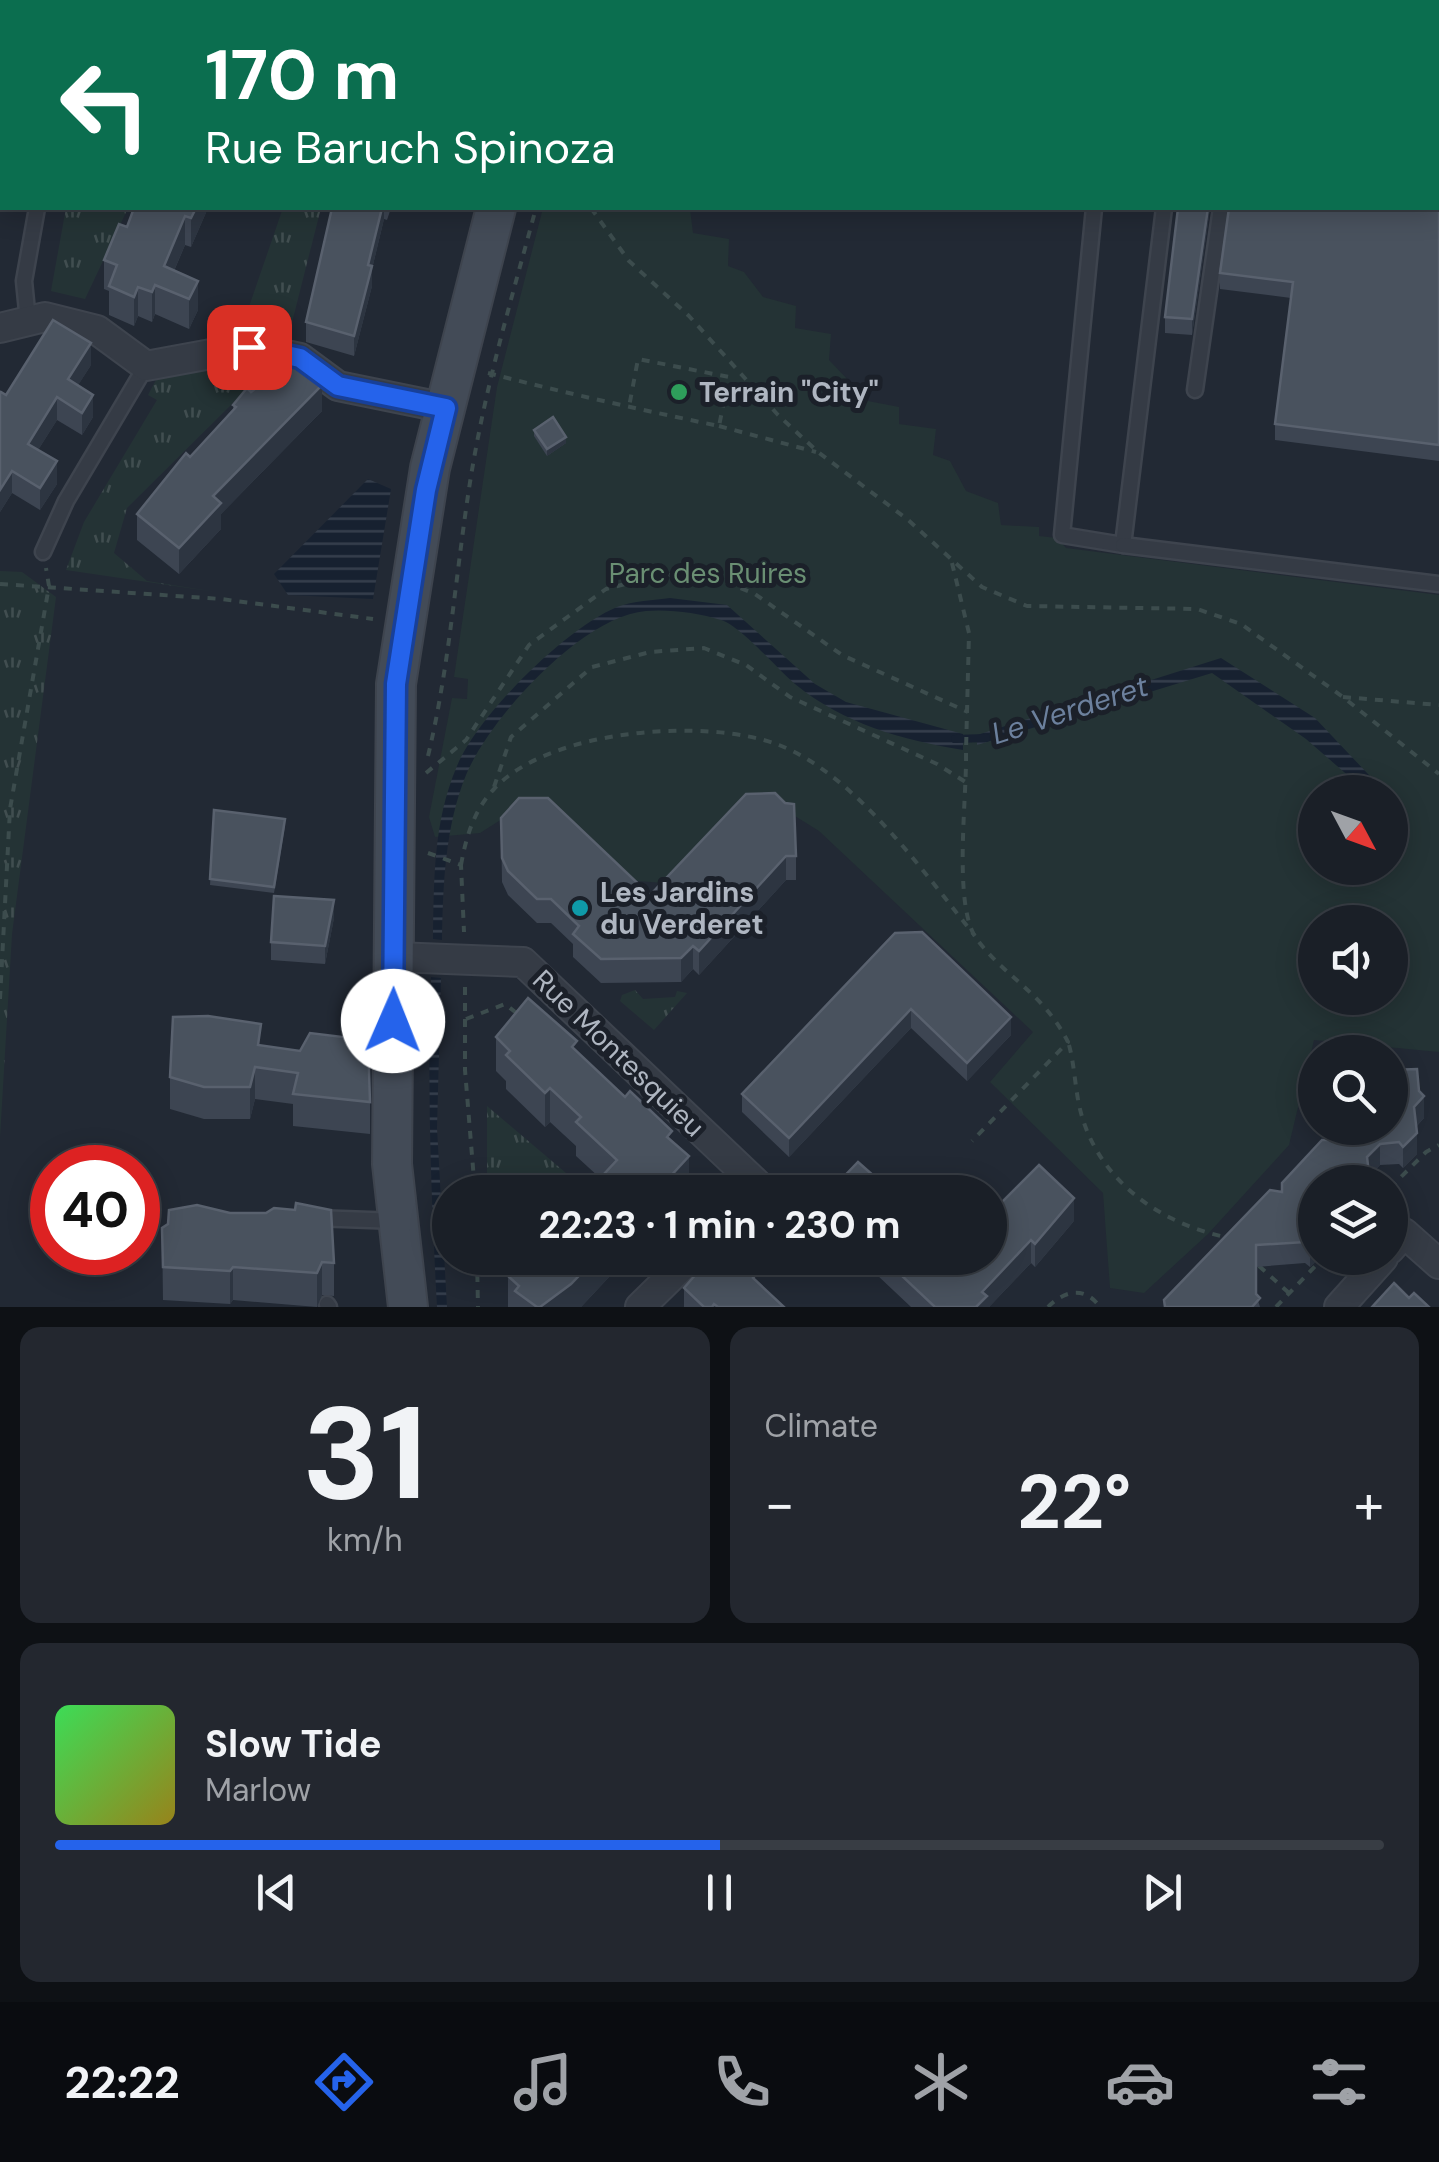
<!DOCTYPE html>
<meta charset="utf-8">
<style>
:root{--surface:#1a1f27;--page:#23272f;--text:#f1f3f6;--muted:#9fa2a7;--line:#383d44;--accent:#2563eb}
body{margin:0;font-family:"DM Sans",sans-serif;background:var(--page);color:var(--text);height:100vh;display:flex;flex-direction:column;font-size:38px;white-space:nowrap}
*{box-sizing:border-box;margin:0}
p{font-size:32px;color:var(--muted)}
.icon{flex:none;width:55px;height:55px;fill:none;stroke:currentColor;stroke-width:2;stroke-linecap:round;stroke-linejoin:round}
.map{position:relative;height:1307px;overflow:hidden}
.details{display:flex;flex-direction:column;gap:20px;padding:20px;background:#0e1115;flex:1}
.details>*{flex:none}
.top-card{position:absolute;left:0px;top:0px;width:1440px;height:210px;box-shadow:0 5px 25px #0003,0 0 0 2px var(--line);background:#0b6e4f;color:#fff;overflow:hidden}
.needle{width:65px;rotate:131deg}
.tools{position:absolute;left:1298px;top:775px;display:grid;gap:20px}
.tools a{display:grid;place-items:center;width:110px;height:110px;border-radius:50%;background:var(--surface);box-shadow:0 5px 25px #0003,0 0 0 2px var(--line);font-size:50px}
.speed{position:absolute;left:30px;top:1145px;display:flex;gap:20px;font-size:50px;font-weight:700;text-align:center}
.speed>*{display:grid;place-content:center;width:130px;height:130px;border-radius:50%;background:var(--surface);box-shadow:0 5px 25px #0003,0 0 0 2px var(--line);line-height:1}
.speed .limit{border:15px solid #d22;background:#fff;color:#111}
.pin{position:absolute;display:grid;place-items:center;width:85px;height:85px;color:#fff;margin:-42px;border-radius:20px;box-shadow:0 5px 15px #0006}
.me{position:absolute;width:110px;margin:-55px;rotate:1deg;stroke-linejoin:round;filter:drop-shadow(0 0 8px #0008)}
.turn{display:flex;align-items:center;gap:35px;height:210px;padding:0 40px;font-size:45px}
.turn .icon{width:130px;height:130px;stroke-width:2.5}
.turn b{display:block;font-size:70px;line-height:85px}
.big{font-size:75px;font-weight:700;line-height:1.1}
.details .widget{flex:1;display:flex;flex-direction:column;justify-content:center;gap:15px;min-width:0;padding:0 35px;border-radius:20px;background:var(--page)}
.details .dial{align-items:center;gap:0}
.dial b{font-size:130px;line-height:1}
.song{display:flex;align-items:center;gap:30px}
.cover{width:120px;height:120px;border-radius:15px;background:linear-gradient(135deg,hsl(130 70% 55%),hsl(50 70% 35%))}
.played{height:10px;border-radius:5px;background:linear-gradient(90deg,var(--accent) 50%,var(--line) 50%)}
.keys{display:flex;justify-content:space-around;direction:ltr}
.heat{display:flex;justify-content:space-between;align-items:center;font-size:55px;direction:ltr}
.details .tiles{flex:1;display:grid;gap:20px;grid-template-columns:1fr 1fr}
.widget:last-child{grid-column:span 2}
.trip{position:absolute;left:432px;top:1175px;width:575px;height:100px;border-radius:50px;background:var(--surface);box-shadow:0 5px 25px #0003,0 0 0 2px var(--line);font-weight:700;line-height:100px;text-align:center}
.tab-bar{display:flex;height:160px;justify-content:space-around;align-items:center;background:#0a0c10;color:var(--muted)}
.tab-bar .icon{width:70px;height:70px}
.tab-bar .selected{color:var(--accent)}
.tab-bar b{font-size:45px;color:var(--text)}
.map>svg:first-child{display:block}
.grass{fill:url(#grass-tufts)}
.park{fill:#243335;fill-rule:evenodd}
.water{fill:url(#water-rules)}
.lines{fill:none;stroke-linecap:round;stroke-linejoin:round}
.stream{stroke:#172130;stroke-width:8}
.lane-casing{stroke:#3e444e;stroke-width:19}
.street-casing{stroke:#3e444e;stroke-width:32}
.secondary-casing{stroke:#3e444e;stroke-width:42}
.path{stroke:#3c4c4d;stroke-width:4;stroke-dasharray:8 8;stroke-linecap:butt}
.lane{stroke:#353b45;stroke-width:14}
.street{stroke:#353b45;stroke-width:28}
.secondary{stroke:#434b57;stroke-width:38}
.wall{fill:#3d4552}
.shaded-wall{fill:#2d3541}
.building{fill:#49525e;stroke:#59616e;stroke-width:2.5}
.route-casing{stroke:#184099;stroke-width:25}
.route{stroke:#2563eb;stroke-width:18}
.leisure-dot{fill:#2e9e5b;stroke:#1b2029;stroke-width:4}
.culture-dot{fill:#0f9aa8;stroke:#1b2029;stroke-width:4}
.labels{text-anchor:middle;stroke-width:10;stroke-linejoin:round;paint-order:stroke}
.poi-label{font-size:28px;font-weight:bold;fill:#afb6c1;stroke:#1b2029;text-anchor:start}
.park-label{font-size:28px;fill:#6a8f73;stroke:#1b2029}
.street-label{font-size:28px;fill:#afb6c1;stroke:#1b2029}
.water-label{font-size:30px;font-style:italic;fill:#6c809d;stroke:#1b2029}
</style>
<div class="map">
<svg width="1439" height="1307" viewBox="0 0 1439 1307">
<defs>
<pattern id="grass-tufts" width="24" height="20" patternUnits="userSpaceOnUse" patternTransform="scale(2.5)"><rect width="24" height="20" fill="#243335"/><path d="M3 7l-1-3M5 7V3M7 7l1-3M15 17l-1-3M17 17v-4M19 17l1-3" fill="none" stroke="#414e50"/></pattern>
<pattern id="water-rules" width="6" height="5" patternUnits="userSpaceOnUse" patternTransform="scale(2.5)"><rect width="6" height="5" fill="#172130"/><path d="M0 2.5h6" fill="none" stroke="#363f4c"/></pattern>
</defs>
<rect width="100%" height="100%" fill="#222934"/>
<g class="grass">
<polygon points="66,208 128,208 85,299 51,291"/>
<polygon points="283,208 321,208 288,338 241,330"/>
<polygon points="218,365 275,370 240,396 127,508 114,553 147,581 216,592 66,570 84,522 157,400 148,395 157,378"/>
<polygon points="0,571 22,572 56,597 12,934 0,1137"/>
<polygon points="635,990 643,999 675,997 677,991 687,993 654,1030 620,1001 622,995"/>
<polygon points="487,1106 586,1190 487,1192"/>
</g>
<path class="park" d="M543,208L690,209L693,233L729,239L728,266L744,272L763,297L796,306L795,328L831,334L829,360L868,401L899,407V424L936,429L933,455L950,461L966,491L998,503L1001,525L1039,527V536L1057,538L1066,548L1439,595V1052L1314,1040L1289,1145L1208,1234L1144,1293L1110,1288L1103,1193L990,1082L1033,1032L819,831L774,803L663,883L625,880L524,805L480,833L435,837L429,817L452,698L467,699L468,679L454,677L497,387ZM1315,792H1390V868H1315ZM1315,922H1390V998H1315Z"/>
<g class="water">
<polygon points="368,479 391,489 373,599 288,595 274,574"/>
<path d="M670,598L727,605L815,684L846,702L963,734V750C902,740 844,724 795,684C777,669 741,626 721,620C699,613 669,609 646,611C582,616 489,719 466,775C445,827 443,885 442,940L433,939C434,881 433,822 457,766C478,715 566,628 617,607C633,601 654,600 670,598Z"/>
<polygon points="1221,658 1315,718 1385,792 1367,792 1306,739 1212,673 977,745 977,735"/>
<path d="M431,977L441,978L437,1128L447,1307H437C431,1197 427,1088 431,977Z"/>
</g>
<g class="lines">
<polyline class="stream" points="955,739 986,738"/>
<g class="lane-casing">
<g id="lane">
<polyline points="1117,0 1119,2"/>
<polyline points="1190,2 1190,0"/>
<polyline points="1252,2 1252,0"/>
<polyline points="1438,76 1439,76"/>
<polyline points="1094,208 1062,535 1123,545 1164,208"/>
<polyline points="28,321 24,281 37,208"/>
<polyline points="1195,390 1221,208"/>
<polyline points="1123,545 1439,584"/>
<polyline points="43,552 66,501 146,366"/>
<polyline points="314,1218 398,1221"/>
<polyline points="327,1304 329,1307"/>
</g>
</g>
<g class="street-casing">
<g id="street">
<polyline points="0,328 45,317 97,330 146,366 249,347 300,358 338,386 446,408"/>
<polyline points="395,957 523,962 759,1186 753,1192"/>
<polyline points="1390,1249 1404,1233 1439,1264"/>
<polyline points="640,1307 690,1258"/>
<polyline points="1339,1307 1383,1258"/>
</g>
</g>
<g class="secondary-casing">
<g id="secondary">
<polyline points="544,2 545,0"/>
<polyline points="408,1307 392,1164 396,684 430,468 496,208"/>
</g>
</g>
<g class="path">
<polyline points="588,2 588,0"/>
<polyline points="1438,185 1439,185"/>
<polyline points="591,208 629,261 689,316 778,415 818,452 907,519 982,587 1027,606 1197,609 1241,624 1343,697 1439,774"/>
<path d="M488,373C565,393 642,410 719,426L729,377L638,359L629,407"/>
<polyline points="719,426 816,452"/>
<polyline points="952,563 969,633 966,751"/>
<polyline points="0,584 221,599 373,619"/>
<polyline points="1343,697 1439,705"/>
<path d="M966,753C967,797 953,905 976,938C1005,978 1042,991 1068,1042L972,1141"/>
<path d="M428,756C450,664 456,569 471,476C486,384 512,297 536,208"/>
<polyline points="426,773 466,740 529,645 606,589 660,575 708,575 755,594 842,655 968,712"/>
<polyline points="494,787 511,737 592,667 650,652 704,648 746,665 790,697 937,764 967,783"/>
<polyline points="428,853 461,865 464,932"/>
<path d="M461,865C466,837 474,810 494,789C549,729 706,717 779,745C856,775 925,874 975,936"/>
<polyline points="465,987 465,1070 475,1192"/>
<polyline points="0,999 10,809 49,586 46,568"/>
<polyline points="466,1019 505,1004 519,1015"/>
<path d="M1069,1045C1075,1067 1075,1091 1081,1113C1099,1180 1159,1223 1225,1237"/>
<polyline points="1390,1188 1426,1152 1439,1145"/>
<polyline points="477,1258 478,1307"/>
<polyline points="753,1258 771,1274"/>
<polyline points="1259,1266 1289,1293"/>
<path d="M1048,1307C1065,1290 1085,1286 1100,1307"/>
<polyline points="1276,1307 1323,1258"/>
</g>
<use href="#lane" class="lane"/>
<use href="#street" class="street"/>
<use href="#secondary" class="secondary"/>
</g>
<g class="wall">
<polygon points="1439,187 1439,461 1275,440 1275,424 1291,298 1220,289 1220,273"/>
<polygon points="208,208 191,247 185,245 174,271 198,310 189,329 155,314 152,322 138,316 134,326 109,315 109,291 104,289 104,260 127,227"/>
<polygon points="332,208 391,208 387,220 384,219 372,269 372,286 354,356 306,342 306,322"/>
<polygon points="1210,208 1192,335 1165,333 1165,317"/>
<polygon points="91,365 78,385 93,417 82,435 57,420 38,450 57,484 40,510 12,493 0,512 0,394 6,395"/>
<polygon points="251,392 322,411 221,514 221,529 179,574 137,540 137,514 233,411 233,405"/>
<polygon points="534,430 566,443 547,456 534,436"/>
<polygon points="775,793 796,856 796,880 786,880 699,975 693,969 681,982 601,983 573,957 573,944 551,923 537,923 508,895 502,882 501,818 650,895"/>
<polygon points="214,810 285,826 274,893 210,885"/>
<polygon points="334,918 325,964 271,960 271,942"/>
<polygon points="895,933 1011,1035 967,1081 911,1028 789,1157 742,1112 742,1094"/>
<polygon points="496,1037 577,1052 672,1141 689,1190 588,1191 600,1178 576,1156 576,1146 550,1122 545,1127 506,1089 506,1081 496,1071"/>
<polygon points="261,1045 370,1102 370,1134 293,1126 293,1104 255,1099 250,1119 204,1119 170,1109 170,1077"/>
<polygon points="1419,1091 1424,1118 1416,1127 1417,1154 1403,1168 1399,1164 1380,1165 1369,1176 1315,1182 1315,1258 1319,1258 1310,1267 1305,1263 1256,1267 1256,1294 1260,1307 1164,1307 1282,1192 1328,1140"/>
<polygon points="1074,1221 1035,1267 1031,1263 989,1307 911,1307 859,1258 990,1258"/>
<polygon points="162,1228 334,1263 334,1296 322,1295 317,1307 233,1300 230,1304 163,1300"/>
<polygon points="515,1258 610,1265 610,1276 581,1307 508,1307 508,1276 515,1269"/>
<polygon points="692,1269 758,1283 784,1307 684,1307 684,1288 692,1278"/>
</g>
<g class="shaded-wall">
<polygon points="2,99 2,129 0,146 0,115"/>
<polygon points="196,208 208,208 191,247 191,218"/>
<polygon points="382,208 384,208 384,219 372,269 372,286 354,356 354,336 368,265"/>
<polygon points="1208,208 1210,208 1192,335 1192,319"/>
<polygon points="185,216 185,245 166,289 164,266"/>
<polygon points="198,281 198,310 189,329 189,299"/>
<polygon points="155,285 155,314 152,322 152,292"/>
<polygon points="138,287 138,316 134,326 134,297"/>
<polygon points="91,343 91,365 68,401 68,379"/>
<polygon points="322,385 322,411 221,514 221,529 179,574 179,548 213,496"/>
<polygon points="93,395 93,417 82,435 82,413"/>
<polygon points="57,397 57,420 28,466 28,444"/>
<polygon points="566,437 566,443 547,456 547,449"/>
<polygon points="57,461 57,484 40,510 40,488"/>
<polygon points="12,471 12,493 0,512 0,490"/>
<polygon points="786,856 786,880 699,975 699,951"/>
<polygon points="334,900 334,918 325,964 325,946"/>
<polygon points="693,946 693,969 681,982 681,958"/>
<polygon points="911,1009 911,1028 789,1157 789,1138"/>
<polygon points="1011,1017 1011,1035 967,1081 967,1063"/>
<polygon points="255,1067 255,1099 250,1119 250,1087"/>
<polygon points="550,1088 550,1122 545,1127 545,1093"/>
<polygon points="1424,1096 1424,1118 1414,1129 1414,1107"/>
<polygon points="1417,1133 1417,1154 1403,1168 1403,1147"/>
<polygon points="1380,1144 1380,1165 1367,1178 1367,1157"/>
<polygon points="689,1156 689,1190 687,1192 656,1192"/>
<polygon points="1074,1198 1074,1221 1035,1267 1035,1244"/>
<polygon points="1031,1240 1031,1263 989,1307 976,1307 982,1292"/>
<polygon points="1315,1240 1315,1258 1319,1258 1310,1267 1310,1246"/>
<polygon points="596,1258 617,1258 610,1265 610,1276 581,1307 540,1307"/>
<polygon points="322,1262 322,1295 317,1307 317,1273"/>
<polygon points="233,1267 233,1300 230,1304 230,1271"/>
</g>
<g class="building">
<polygon points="200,0 216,0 218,2 197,2"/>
<polygon points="422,0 469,0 469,2 421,2"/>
<polygon points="1202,0 1231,0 1231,2 1201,2"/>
<polygon points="0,69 2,70 2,99 0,115"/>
<polygon points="1438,186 1439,187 1439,445 1275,424 1293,282 1220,273 1229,208 1438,208"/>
<polygon points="134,208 196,208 191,218 185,216 164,266 198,281 189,299 155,285 152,292 138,287 134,297 109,286 117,265 104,260 119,224 127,227"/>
<polygon points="332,208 382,208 368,265 372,266 354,336 306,322"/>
<polygon points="1178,208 1208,208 1192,319 1165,317"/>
<polygon points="53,320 91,343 68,379 93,395 82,413 57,397 28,444 57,461 40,488 12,471 0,490 0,394 1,392 6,395"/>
<polygon points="294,358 322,385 213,496 221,503 179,548 137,514 186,453 190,457 236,407 233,405 247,388 251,392"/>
<polygon points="553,417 566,437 547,449 534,430"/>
<polygon points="775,793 785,803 794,804 796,856 786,856 699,951 693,946 681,958 601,959 573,934 579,926 551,899 537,899 508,871 502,858 501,818 519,798 548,798 650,895 746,794"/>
<polygon points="214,810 285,819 274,887 210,879"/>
<polygon points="274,896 334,900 325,946 271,942"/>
<polygon points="922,932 1011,1017 967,1063 911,1009 789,1138 742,1094 895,933"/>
<polygon points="528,998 577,1041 572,1047 625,1097 630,1091 672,1131 667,1137 689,1156 656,1192 577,1192 583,1186 588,1191 617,1160 576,1122 581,1117 550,1088 545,1093 506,1055 510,1051 496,1037"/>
<polygon points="208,1016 261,1024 258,1045 300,1051 310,1033 368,1040 370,1102 293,1094 298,1073 255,1067 250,1087 204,1087 170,1077 173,1017"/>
<polygon points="1417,1069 1419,1091 1424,1096 1414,1107 1417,1133 1403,1147 1399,1142 1380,1144 1367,1157 1370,1182 1315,1182 1315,1240 1310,1246 1305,1242 1256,1245 1256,1294 1260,1298 1252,1307 1165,1307 1164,1300 1270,1190 1282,1192 1282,1183 1322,1140 1328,1140 1329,1128 1390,1128 1390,1070"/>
<polygon points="858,1162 892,1192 829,1192"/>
<polygon points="1039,1165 1074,1198 1035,1244 1031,1240 982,1292 987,1296 976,1307 935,1307 883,1258 990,1258 990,1214"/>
<polygon points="296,1203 331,1210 334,1263 322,1262 317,1273 233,1267 230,1271 163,1267 162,1228 168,1224 169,1210 197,1205 230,1213 266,1213 274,1208 295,1210"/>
<polygon points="515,1258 596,1258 571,1284 540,1307 537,1307 515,1291 519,1286 508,1276 520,1263"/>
<polygon points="703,1258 743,1258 758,1272 753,1278 784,1307 718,1307 714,1304 712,1307 704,1307 684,1288 697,1273 692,1269"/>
<polygon points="1394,1283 1409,1298 1414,1293 1429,1307 1372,1307"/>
</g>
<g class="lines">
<g class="route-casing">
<polyline id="route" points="249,347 300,358 338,386 446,408 426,490 396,684 393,1021"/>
</g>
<use href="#route" class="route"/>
</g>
<circle class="leisure-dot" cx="679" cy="392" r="10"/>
<circle class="culture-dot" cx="580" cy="908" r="10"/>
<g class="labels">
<g class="poi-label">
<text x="699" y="402">Terrain "City"</text>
<text x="600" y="902">Les Jardins<tspan x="600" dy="32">du Verderet</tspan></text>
</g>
<g class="park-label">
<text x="708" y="583">Parc des Ruires</text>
</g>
<g class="street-label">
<text transform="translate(619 1053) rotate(44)" y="10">Rue Montesquieu</text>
</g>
<g class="water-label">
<text transform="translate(1070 710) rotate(-18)" y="10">Le Verderet</text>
</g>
</g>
</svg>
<div class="tools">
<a><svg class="needle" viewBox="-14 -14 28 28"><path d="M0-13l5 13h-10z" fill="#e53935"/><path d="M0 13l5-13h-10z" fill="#9fa2a7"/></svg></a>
<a><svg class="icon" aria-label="sound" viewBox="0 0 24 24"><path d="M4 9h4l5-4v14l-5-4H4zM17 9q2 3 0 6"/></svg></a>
<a><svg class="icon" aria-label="search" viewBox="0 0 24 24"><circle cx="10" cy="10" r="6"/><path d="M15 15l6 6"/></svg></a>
<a><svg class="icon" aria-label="layers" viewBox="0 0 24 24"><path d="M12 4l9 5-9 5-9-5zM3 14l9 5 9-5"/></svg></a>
</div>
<div class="speed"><div class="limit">40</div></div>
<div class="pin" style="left:249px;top:347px;background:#d93025"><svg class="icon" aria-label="arrive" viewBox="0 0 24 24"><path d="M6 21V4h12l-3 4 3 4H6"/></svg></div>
<svg class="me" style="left:393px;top:1021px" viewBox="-20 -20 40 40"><circle r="19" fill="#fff"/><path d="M0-13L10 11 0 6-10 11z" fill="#2563eb"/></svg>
<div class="trip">22:23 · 1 min · 230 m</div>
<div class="top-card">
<div class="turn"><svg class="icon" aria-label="left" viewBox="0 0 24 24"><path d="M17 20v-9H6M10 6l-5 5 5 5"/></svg><div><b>170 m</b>Rue Baruch Spinoza</div></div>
</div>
</div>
<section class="details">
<div class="tiles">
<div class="widget dial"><b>31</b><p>km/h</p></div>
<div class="widget"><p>Climate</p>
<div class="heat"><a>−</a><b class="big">22°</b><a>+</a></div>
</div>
<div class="widget">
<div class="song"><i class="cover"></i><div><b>Slow Tide</b><p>Marlow</p></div></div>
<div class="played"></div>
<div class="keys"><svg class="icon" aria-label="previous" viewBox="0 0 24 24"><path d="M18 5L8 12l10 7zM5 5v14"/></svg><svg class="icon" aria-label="pause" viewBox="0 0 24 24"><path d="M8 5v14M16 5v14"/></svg><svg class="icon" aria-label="next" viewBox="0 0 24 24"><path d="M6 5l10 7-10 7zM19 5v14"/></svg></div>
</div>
</div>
</section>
<nav class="tab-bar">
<b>22:22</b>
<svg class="icon selected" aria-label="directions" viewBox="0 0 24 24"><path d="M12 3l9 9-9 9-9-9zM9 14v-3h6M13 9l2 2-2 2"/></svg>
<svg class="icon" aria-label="music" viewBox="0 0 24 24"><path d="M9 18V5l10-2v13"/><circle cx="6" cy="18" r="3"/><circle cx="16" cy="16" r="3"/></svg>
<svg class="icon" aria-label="phone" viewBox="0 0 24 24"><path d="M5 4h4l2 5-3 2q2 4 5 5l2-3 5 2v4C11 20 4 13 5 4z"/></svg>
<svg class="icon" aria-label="climate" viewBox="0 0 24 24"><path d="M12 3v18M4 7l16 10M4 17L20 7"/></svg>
<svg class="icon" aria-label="car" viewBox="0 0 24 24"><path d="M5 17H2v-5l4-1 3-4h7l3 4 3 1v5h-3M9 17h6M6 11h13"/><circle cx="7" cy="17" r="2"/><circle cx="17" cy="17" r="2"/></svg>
<svg class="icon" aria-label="filters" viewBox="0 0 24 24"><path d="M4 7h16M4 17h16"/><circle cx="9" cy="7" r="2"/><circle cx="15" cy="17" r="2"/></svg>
</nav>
